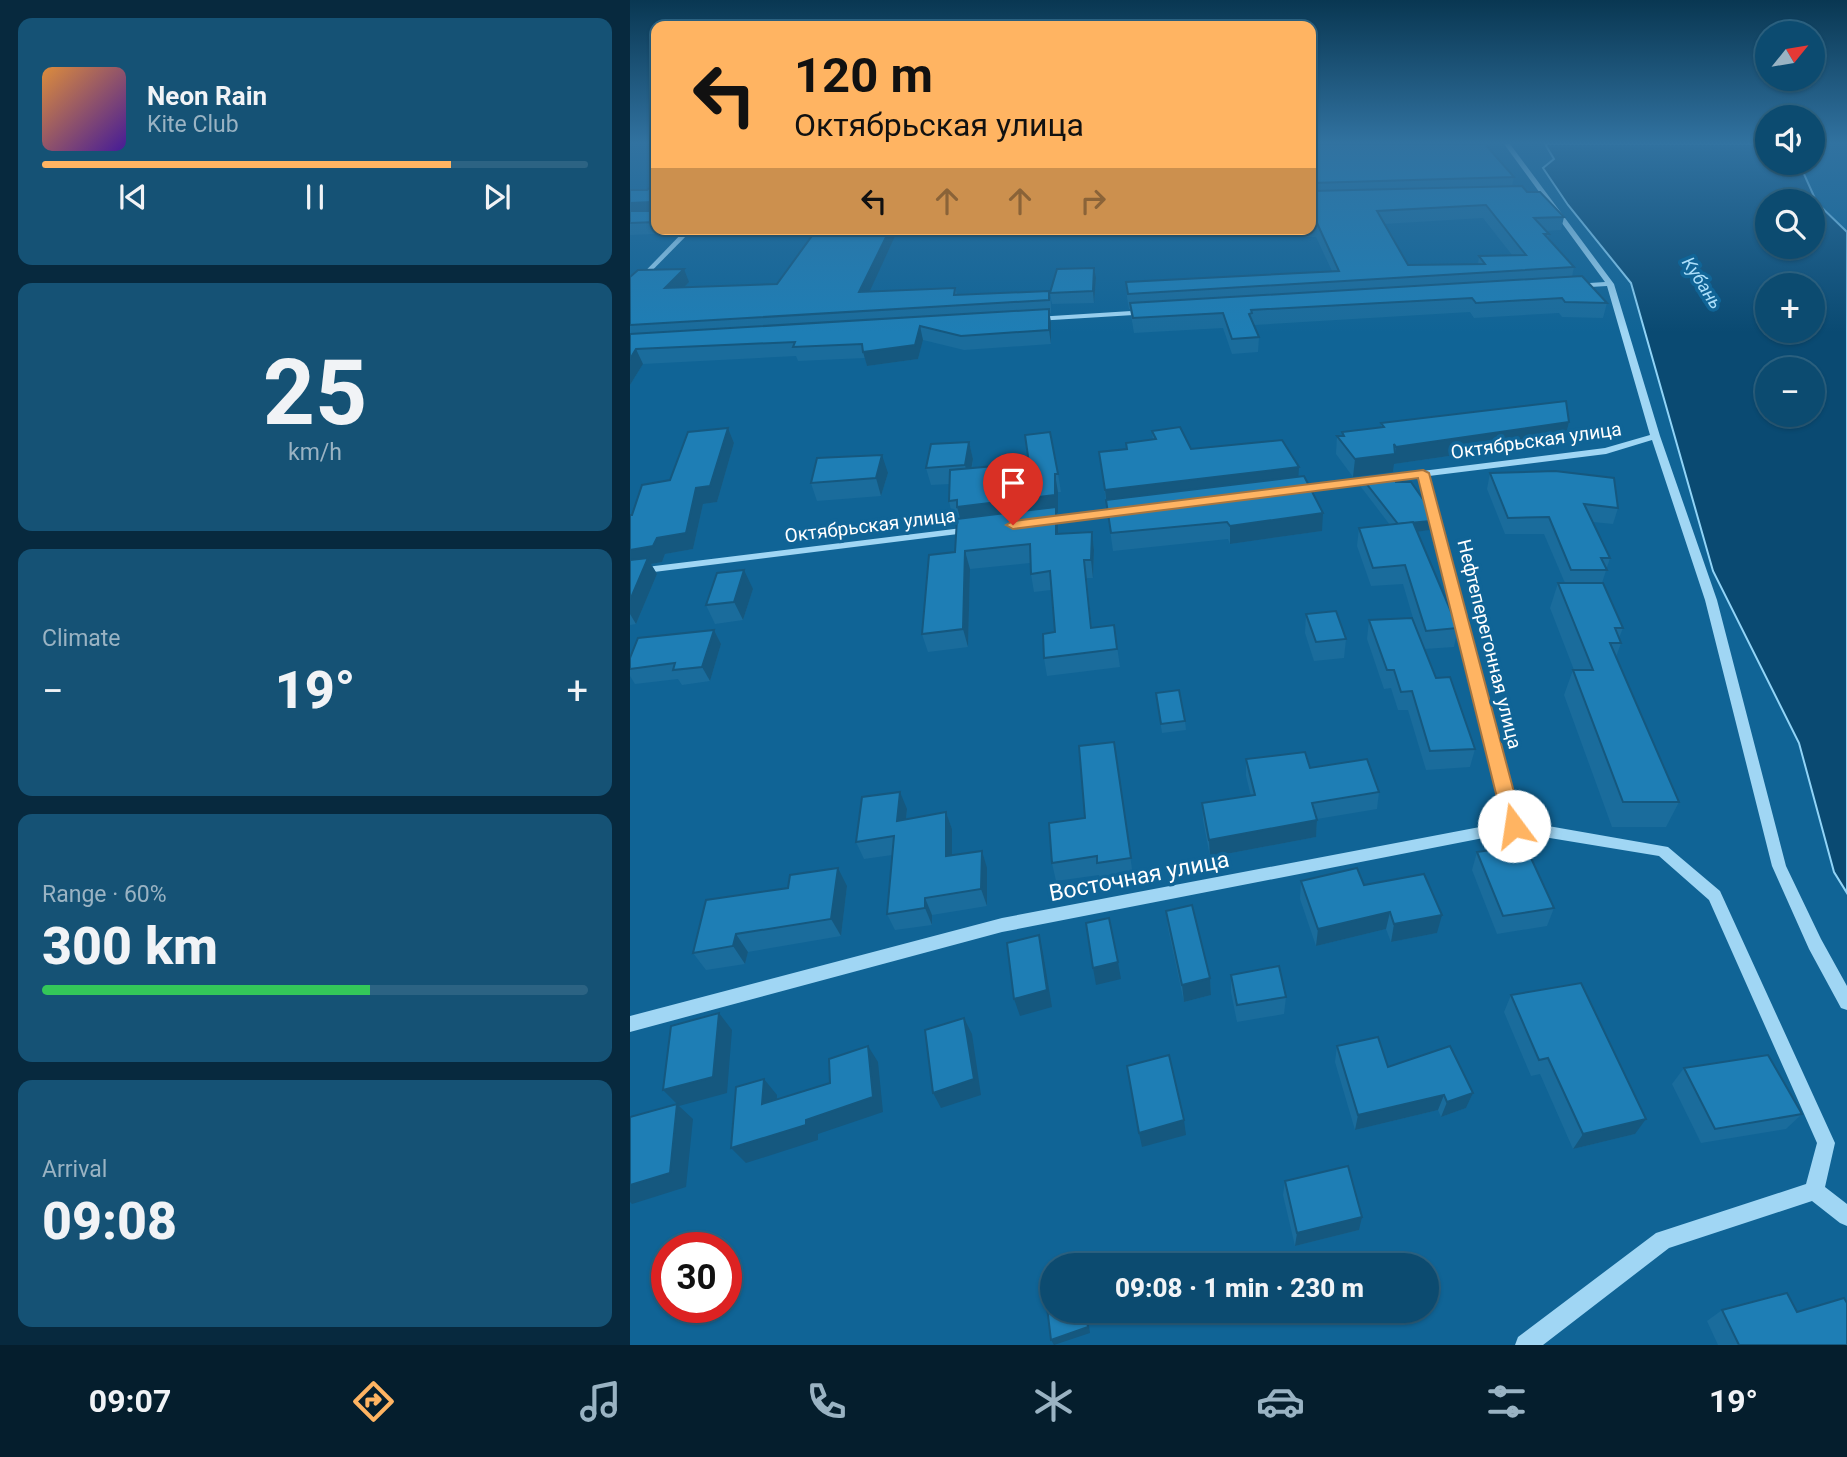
<!DOCTYPE html>
<meta charset="utf-8">
<style>
:root{--surface:#0c4b70;--page:#155275;--text:#f1f3f6;--muted:#9ab3c3;--line:#2c6383;--accent:#ffb462}
body{margin:0;font-family:Roboto,sans-serif;background:var(--page);color:var(--text);height:100vh;display:flex;flex-direction:column;font-size:26px;white-space:nowrap}
*{box-sizing:border-box;margin:0}
p{font-size:23px;color:var(--muted)}
.icon{flex:none;width:38px;height:38px;fill:none;stroke:currentColor;stroke-width:2;stroke-linecap:round;stroke-linejoin:round}
.map{position:relative;flex:1;overflow:hidden}
.panel{display:flex;flex-direction:column;gap:18px;padding:18px;background:#07293e;width:630px}
.panel>*{flex:none}
.hud{position:absolute;left:21px;top:21px;width:665px;height:214px;border-radius:14px;box-shadow:0 2px 5px #0004,0 0 0 2px var(--line);background:#ffb462;color:#111;overflow:hidden}
.needle{width:46px;rotate:60deg}
.buttons{position:absolute;left:1125px;top:21px;display:grid;gap:14px}
.buttons a{display:grid;place-items:center;width:70px;height:70px;border-radius:50%;background:var(--surface);box-shadow:0 2px 5px #0004,0 0 0 2px var(--line);font-size:35px}
.speed{position:absolute;left:21px;top:1232px;display:flex;gap:14px;font-size:35px;font-weight:700;text-align:center}
.speed>*{display:grid;place-content:center;width:91px;height:91px;border-radius:50%;background:var(--surface);box-shadow:0 2px 5px #0004,0 0 0 2px var(--line);line-height:1}
.speed .limit{border:10px solid #d22;background:#fff;color:#111}
.pin{position:absolute;display:grid;place-items:center;width:60px;height:60px;color:#fff;margin:-72px -30px;border-radius:50% 50% 50% 0;rotate:-45deg;box-shadow:0 0 7px #0007}
.pin .icon{rotate:45deg}
.me{position:absolute;width:77px;margin:-38px;rotate:346deg;stroke-linejoin:round;filter:drop-shadow(0 0 5px #0008)}
.turn{display:flex;align-items:center;gap:24px;height:147px;padding:0 28px;font-size:32px}
.turn .icon{width:91px;height:91px;stroke-width:2.5}
.turn b{display:block;font-size:49px;line-height:60px}
.lanes{display:flex;align-items:center;height:66px;padding:0 28px;background:#0003;justify-content:center;gap:35px;direction:ltr}
.lanes .off{opacity:.35}
.big{font-size:52px;font-weight:800;line-height:1.1}
.panel .card{flex:1;display:flex;flex-direction:column;justify-content:center;gap:10px;min-width:0;padding:0 24px;border-radius:14px;background:var(--page)}
.panel .dial{align-items:center;gap:0}
.dial b{font-size:91px;line-height:1}
.song{display:flex;align-items:center;gap:21px}
.cover{width:84px;height:84px;border-radius:10px;background:linear-gradient(135deg,hsl(30 70% 55%),hsl(260 70% 35%))}
.played{height:7px;border-radius:4px;background:linear-gradient(90deg,var(--accent) 75%,var(--line) 75%)}
.keys{display:flex;justify-content:space-around;direction:ltr}
.heat{display:flex;justify-content:space-between;align-items:center;font-size:38px;direction:ltr}
.charge{height:10px;border-radius:5px;background:linear-gradient(90deg,#34c759 60%,var(--line) 0)}
.trip{position:absolute;left:410px;top:1253px;width:399px;height:70px;border-radius:35px;background:var(--surface);box-shadow:0 2px 5px #0004,0 0 0 2px var(--line);font-weight:800;line-height:70px;text-align:center}
.dock{display:flex;height:112px;justify-content:space-around;align-items:center;background:#051e2d;color:var(--muted)}
.dock .icon{width:49px;height:49px}
.dock .selected{color:var(--accent)}
.dock b{font-size:32px;color:var(--text)}
main{display:flex;flex:1;min-height:0}
.map>svg:first-child{display:block}
.water{fill:#0a4a72;stroke:#91d4f7;stroke-width:2;fill-rule:evenodd}
.lines{fill:none;stroke-linecap:round;stroke-linejoin:round}
.minor{fill:#a0d6f4;fill-rule:evenodd}
.wall{fill:#1a6c9c;fill-rule:evenodd}
.shaded-wall{fill:#15587f}
.building{fill:#1e7eb5;stroke:#15587f;stroke-width:2;fill-rule:evenodd}
.route{fill:#ffb462;stroke:#a67540;stroke-width:2}
.labels{text-anchor:middle;stroke-width:7;stroke-linejoin:round;paint-order:stroke}
.far-water-label{font-size:18px;font-style:italic;fill:#acdffa;stroke:#106496}
.street-label{font-size:19px;fill:#fff;stroke:#106496}
.near-street-label{font-size:23px;fill:#fff;stroke:#106496}
</style>
<main>
<section class="panel">
<div class="card">
<div class="song"><i class="cover"></i><div><b>Neon Rain</b><p>Kite Club</p></div></div>
<div class="played"></div>
<div class="keys"><svg class="icon" aria-label="previous" viewBox="0 0 24 24"><path d="M18 5L8 12l10 7zM5 5v14"/></svg><svg class="icon" aria-label="pause" viewBox="0 0 24 24"><path d="M8 5v14M16 5v14"/></svg><svg class="icon" aria-label="next" viewBox="0 0 24 24"><path d="M6 5l10 7-10 7zM19 5v14"/></svg></div>
</div>
<div class="card dial"><b>25</b><p>km/h</p></div>
<div class="card"><p>Climate</p>
<div class="heat"><a>−</a><b class="big">19°</b><a>+</a></div>
</div>
<div class="card"><p>Range · 60%</p><b class="big">300 km</b><div class="charge"></div></div>
<div class="card"><p>Arrival</p><b class="big">09:08</b></div>
</section>
<div class="map">
<svg width="1217" height="1345" viewBox="0 0 1217 1345">
<rect width="100%" height="100%" fill="#106496"/>
<path class="water" d="M915,144H1137L1138,163H1169L1187,203L1217,232V893L1204,872L1169,743L1083,571L1001,283L938,205L913,168L924,159ZM1138,201H1183V247H1138ZM1138,285H1183V331H1138ZM1138,369H1183V415H1138Z"/>
<g class="lines">
<g class="minor">
<polygon points="874,144 880,144 984,284 1030,436 1087,600 1156,866 1191,939 1217,986 1217,1010 1211,1008 1179,949 1142,866 1075,600 1022,440 976,454 799,476 890,821 1038,847 1090,891 1205,1143 1195,1187 1217,1204 1217,1226 1210,1223 1182,1201 1039,1248 913,1345 885,1345 888,1337 1026,1233 1176,1184 1187,1143 1079,900 1029,856 884,832 372,932 0,1032 0,1016 372,918 876,822 789,477 664,493 659,490 664,487 975,448 1020,435 977,286 944,288 940,286 944,284 975,282"/>
<polygon points="56,229 63,229 0,293 0,287"/>
<polygon points="517,310 520,310 520,314 406,321 402,319 406,317"/>
<polygon points="493,508 498,511 497,513 414,524 409,521 414,518"/>
<polygon points="340,527 344,528 344,532 0,575 0,569"/>
</g>
</g>
<g class="wall">
<path d="M681,144L884,177L882,186L897,192L934,217L931,230L915,231L919,234L918,238L944,267L942,277L977,303L973,318L932,317L929,313L844,318L840,312L624,325L629,337L628,352L602,354L593,328L504,333L500,309H499L497,297L496,282L702,271L686,237H669L666,229H681ZM853,218L882,255L849,256L848,264L778,265L754,224Z"/>
<polygon points="26,185 26,229 53,229 48,233 0,235 0,190 17,190"/>
<polygon points="62,229 140,229 63,233"/>
<polygon points="155,229 310,229 310,231 267,232 239,292 325,288 327,294 419,291 421,304 421,313 419,314 421,323 421,344 334,350 293,340 288,359 237,366 235,358 168,361 166,356 13,364 0,385 0,277 59,282 54,288 147,284 186,231 156,232"/>
<polygon points="466,278 464,303 422,304 420,293"/>
<polygon points="939,422 935,439 764,464 763,472 723,477 706,454 707,436 712,436 712,432 751,427 751,423"/>
<polygon points="98,428 104,443 87,502 73,504 63,549 35,554 32,562 21,564 27,574 6,624 0,625 0,515 2,515"/>
<polygon points="522,431 561,449 668,477 692,531 600,544 598,539 483,551 469,452 496,449 496,443 523,440"/>
<polygon points="339,442 343,459 342,468 428,474 431,492 428,492 428,513 427,513 429,534 462,532 464,550 463,578 457,578 462,628 484,625 490,667 417,676 414,658 425,632 421,590 404,592 401,574 400,563 340,569 338,647 298,652 292,634 325,552 330,518 323,519 319,501 320,484 301,485 296,468"/>
<polygon points="258,473 251,496 187,501 181,483"/>
<polygon points="860,473 988,508 983,524 963,522 980,558 972,583 993,628 989,638 991,643 986,657 1049,802 1036,827 982,827 934,695 943,670 944,670 920,608 928,583 935,583 914,534 875,534 857,489"/>
<polygon points="732,478 766,482 801,521 800,530 787,531 828,628 824,647 794,649 806,678 845,749 840,767 796,770 778,710 768,710 761,688 754,689 737,639 739,620 785,625 773,584 741,586 727,546 729,528 760,525 731,487"/>
<polygon points="123,589 113,620 85,624 76,605"/>
<polygon points="676,614 716,639 714,658 684,661 675,633"/>
<polygon points="84,630 91,644 80,681 52,685 48,679 5,684 0,676 0,669"/>
<polygon points="526,693 555,721 556,730 532,733"/>
<polygon points="484,742 503,876 471,881 469,875 426,881 422,863 455,818"/>
<polygon points="616,759 680,768 749,792 747,809 687,819 686,837 580,857 573,820 572,803 621,796 616,776"/>
<polygon points="277,809 276,819 316,812 322,829 322,855 357,868 357,906 302,915 302,925 265,930 257,914 262,855 234,859 226,842"/>
<polygon points="847,852 924,908 917,926 867,934 842,870"/>
<polygon points="671,881 734,885 807,933 761,942 756,929 686,946 670,899"/>
<polygon points="217,886 211,936 118,952 115,964 76,970 63,953"/>
<polygon points="536,911 580,978 581,995 554,1002 538,928"/>
<polygon points="601,975 656,997 654,1014 607,1022 601,992"/>
<polygon points="881,995 1005,1134 943,1149 910,1074 901,1076 874,1012"/>
<polygon points="707,1046 758,1067 843,1093 836,1108 811,1117 808,1110 725,1130 705,1062"/>
<polygon points="1054,1068 1172,1114 1156,1129 1071,1143 1042,1084"/>
<polygon points="655,1181 729,1230 665,1246 653,1195"/>
<polygon points="1092,1310 1167,1312 1217,1345 1088,1345 1077,1321"/>
</g>
<g class="shaded-wall">
<polygon points="21,202 26,213 0,215 0,203"/>
<polygon points="260,229 266,229 267,232 233,306 229,292"/>
<polygon points="464,268 466,278 464,303 463,291"/>
<polygon points="54,269 59,282 41,302 35,288"/>
<polygon points="419,309 421,323 421,344 419,330"/>
<polygon points="290,326 293,340 288,359 237,366 233,352"/>
<polygon points="6,349 13,364 0,385 0,359"/>
<polygon points="939,422 935,439 764,464 763,472 723,477 725,459 765,454 766,447"/>
<polygon points="98,428 104,443 87,502 73,504 63,549 35,554 32,562 21,564 27,574 6,624 0,614 0,550 27,538 66,488"/>
<polygon points="339,442 343,459 339,483 335,465"/>
<polygon points="252,455 258,473 251,496 246,478"/>
<polygon points="669,467 668,483 477,507 475,490"/>
<polygon points="425,474 428,492 428,513 427,513 428,524 429,551 426,534 332,525 327,507"/>
<polygon points="693,513 692,531 600,544 600,526"/>
<polygon points="801,521 800,530 769,534 770,525"/>
<polygon points="462,532 464,550 463,578 461,560"/>
<polygon points="335,551 340,569 338,647 333,629"/>
<polygon points="114,570 123,589 113,620 104,602"/>
<polygon points="84,630 91,644 80,681 72,667"/>
<polygon points="270,792 277,809 274,838 267,821"/>
<polygon points="316,812 322,829 322,873 316,856"/>
<polygon points="687,820 686,837 580,857 579,840"/>
<polygon points="352,851 357,868 357,906 351,889"/>
<polygon points="208,868 217,886 211,936 201,919"/>
<polygon points="295,898 302,915 302,925 295,908"/>
<polygon points="760,912 756,929 686,946 688,929"/>
<polygon points="812,915 807,933 761,942 764,924"/>
<polygon points="106,934 118,952 115,964 103,946"/>
<polygon points="409,935 413,953 422,1007 390,1016 384,999"/>
<polygon points="488,962 491,979 466,985 463,968"/>
<polygon points="580,978 581,995 554,1002 552,985"/>
<polygon points="89,1013 102,1030 97,1093 49,1106 63,1119 56,1187 2,1204 0,1202 0,1185 47,1104 33,1090"/>
<polygon points="334,1018 342,1034 351,1095 311,1108 303,1093"/>
<polygon points="238,1046 248,1062 253,1112 188,1134 188,1140 116,1163 101,1148 176,1120"/>
<polygon points="134,1079 147,1095 146,1119 132,1104"/>
<polygon points="843,1093 836,1108 811,1117 817,1102"/>
<polygon points="814,1095 808,1110 725,1130 728,1115"/>
<polygon points="1016,1119 1005,1134 943,1149 953,1134"/>
<polygon points="554,1120 556,1135 512,1147 509,1133"/>
<polygon points="732,1217 729,1230 665,1246 667,1233"/>
<polygon points="455,1311 457,1311 460,1333 424,1345 421,1340"/>
</g>
<g class="building">
<polygon points="681,144 855,144 884,177 682,183 681,187"/>
<polygon points="23,185 26,185 26,222 0,223 0,211 21,211 24,208 21,202 0,203 0,190 17,190"/>
<path d="M892,186L897,192H910L934,217L904,218L919,234H914L944,267L498,294L496,282L709,271L687,223H681V191ZM856,205L896,255L849,256L855,264L778,265L747,211Z"/>
<polygon points="187,229 260,229 229,292 325,288 324,295 419,291 419,300 0,325 0,277 8,270 54,269 35,288 147,284"/>
<polygon points="464,268 463,291 420,293 427,269"/>
<polygon points="952,276 977,303 935,302 932,298 846,303 842,298 621,310 622,313 619,314 629,337 602,339 593,313 503,318 500,303"/>
<polygon points="419,309 419,330 331,336 290,326 285,345 233,352 232,344 163,347 165,342 6,349 0,359 0,334"/>
<polygon points="936,401 939,422 766,447 764,444 765,454 725,459 707,436 714,436 712,432 754,427 751,423"/>
<polygon points="550,427 561,449 652,440 669,467 475,490 469,452 497,449 496,443 526,439 522,431"/>
<polygon points="98,428 80,486 66,488 56,533 27,538 23,546 0,550 0,515 2,515 12,485 40,480 58,432"/>
<polygon points="420,432 428,474 425,474 425,495 327,507 327,500 319,501 320,470 399,463 395,435"/>
<polygon points="339,442 335,465 296,468 301,444"/>
<polygon points="252,455 246,478 181,483 187,458"/>
<polygon points="925,471 984,478 988,508 954,504 980,558 971,558 977,570 941,570 919,517 878,518 860,473"/>
<polygon points="765,474 766,482 781,482 797,505 801,521 768,524 732,478"/>
<polygon points="674,476 693,513 600,526 597,522 481,533 476,500"/>
<polygon points="426,507 426,534 462,532 461,560 454,560 461,628 484,625 487,649 414,658 413,634 425,632 420,571 401,574 400,544 335,551 333,629 292,634 299,555 325,552 327,519"/>
<polygon points="783,522 828,628 796,631 775,565 743,568 729,528"/>
<polygon points="18,558 0,600 0,560"/>
<polygon points="114,570 104,602 76,605 87,573"/>
<polygon points="928,583 973,583 993,628 985,628 991,643 980,643 1049,802 993,802 943,670 963,670"/>
<polygon points="706,611 716,639 686,642 676,614"/>
<polygon points="782,618 806,678 820,677 845,749 800,751 782,691 771,692 764,670 757,670 739,620"/>
<polygon points="84,630 72,667 43,670 45,663 0,669 0,658 8,638"/>
<polygon points="549,690 555,721 531,724 526,693"/>
<polygon points="484,742 501,858 467,863 467,856 422,863 419,823 455,818 449,746"/>
<polygon points="675,752 680,768 737,759 749,792 682,803 687,820 579,840 572,803 625,795 616,759"/>
<polygon points="270,792 267,821 316,812 316,856 352,851 351,889 295,898 295,908 257,914 264,836 226,842 232,797"/>
<polygon points="895,845 924,908 873,916 847,852"/>
<polygon points="208,868 201,919 106,934 103,946 63,953 76,900 158,888 160,875"/>
<polygon points="727,868 734,885 794,874 812,915 764,924 760,912 688,929 671,881"/>
<polygon points="562,905 580,978 552,985 536,911"/>
<polygon points="479,918 488,962 463,968 456,923"/>
<polygon points="409,935 417,990 384,999 377,943"/>
<polygon points="649,966 656,997 607,1005 601,975"/>
<polygon points="951,983 1016,1119 953,1134 918,1058 909,1060 881,995"/>
<polygon points="89,1013 83,1077 33,1090 41,1026"/>
<polygon points="334,1018 344,1079 303,1093 295,1030"/>
<polygon points="748,1037 758,1067 820,1046 843,1093 817,1102 814,1095 728,1115 707,1046"/>
<polygon points="238,1046 243,1097 176,1120 176,1125 101,1148 106,1087 134,1079 132,1104 200,1083 199,1059"/>
<polygon points="539,1055 554,1120 509,1133 497,1066"/>
<polygon points="1138,1055 1172,1114 1085,1129 1054,1068"/>
<polygon points="47,1104 40,1173 0,1185 0,1117"/>
<polygon points="718,1166 732,1217 667,1233 655,1181"/>
<polygon points="422,1279 422,1311 455,1311 458,1327 421,1340 414,1282"/>
<polygon points="1157,1293 1167,1312 1214,1298 1217,1303 1217,1345 1109,1345 1092,1310"/>
</g>
<linearGradient id="sky" x2="0" y2="1"><stop stop-color="#093752"/><stop offset="0.43" stop-color="#3172a0"/><stop offset="1" stop-color="#3172a0" stop-opacity="0"/></linearGradient>
<rect width="1217" height="332" fill="url(#sky)"/>
<polygon class="route" points="793,470 799,473 893,826 890,831 884,834 877,831 874,826 788,478 383,529 376,525 383,521"/>
<g class="labels">
<g class="far-water-label">
<text transform="translate(1072 283) rotate(57)" y="6">Кубань</text>
</g>
<g class="street-label">
<text transform="translate(906 440) rotate(-8)" y="7">Октябрьская улица</text>
<text transform="translate(240 525) rotate(-7)" y="7">Октябрьская улица</text>
<text transform="translate(860 644) rotate(76)" y="7">Нефтеперегонная улица</text>
</g>
<g class="near-street-label">
<text transform="translate(509 876) rotate(-11)" y="8">Восточная улица</text>
</g>
</g>
</svg>
<div class="buttons">
<a><svg class="needle" viewBox="-14 -14 28 28"><path d="M0-13l5 13h-10z" fill="#e53935"/><path d="M0 13l5-13h-10z" fill="#9ab3c3"/></svg></a>
<a><svg class="icon" aria-label="sound" viewBox="0 0 24 24"><path d="M4 9h4l5-4v14l-5-4H4zM17 9q2 3 0 6"/></svg></a>
<a><svg class="icon" aria-label="search" viewBox="0 0 24 24"><circle cx="10" cy="10" r="6"/><path d="M15 15l6 6"/></svg></a>
<a>+</a>
<a>−</a>
</div>
<div class="speed"><div class="limit">30</div></div>
<div class="pin" style="left:383px;top:525px;background:#d93025"><svg class="icon" aria-label="arrive" viewBox="0 0 24 24"><path d="M6 21V4h12l-3 4 3 4H6"/></svg></div>
<svg class="me" style="left:884px;top:826px" viewBox="-20 -20 40 40"><circle r="19" fill="#fff"/><path d="M0-13L10 11 0 6-10 11z" fill="#ffb462"/></svg>
<div class="trip">09:08 · 1 min · 230 m</div>
<div class="hud">
<div class="turn"><svg class="icon" aria-label="left" viewBox="0 0 24 24"><path d="M17 20v-9H6M10 6l-5 5 5 5"/></svg><div><b>120 m</b>Октябрьская улица</div></div>
<div class="lanes"><svg class="icon" aria-label="left" viewBox="0 0 24 24"><path d="M17 20v-9H6M10 6l-5 5 5 5"/></svg><svg class="icon off" aria-label="ahead" viewBox="0 0 24 24"><path d="M12 20V5M6 11l6-6 6 6"/></svg><svg class="icon off" aria-label="ahead" viewBox="0 0 24 24"><path d="M12 20V5M6 11l6-6 6 6"/></svg><svg class="icon off" aria-label="right" viewBox="0 0 24 24"><path d="M7 20v-9h11M14 6l5 5-5 5"/></svg></div>
</div>
</div>
</main>
<nav class="dock">
<b>09:07</b>
<svg class="icon selected" aria-label="directions" viewBox="0 0 24 24"><path d="M12 3l9 9-9 9-9-9zM9 14v-3h6M13 9l2 2-2 2"/></svg>
<svg class="icon" aria-label="music" viewBox="0 0 24 24"><path d="M9 18V5l10-2v13"/><circle cx="6" cy="18" r="3"/><circle cx="16" cy="16" r="3"/></svg>
<svg class="icon" aria-label="phone" viewBox="0 0 24 24"><path d="M5 4h4l2 5-3 2q2 4 5 5l2-3 5 2v4C11 20 4 13 5 4z"/></svg>
<svg class="icon" aria-label="climate" viewBox="0 0 24 24"><path d="M12 3v18M4 7l16 10M4 17L20 7"/></svg>
<svg class="icon" aria-label="car" viewBox="0 0 24 24"><path d="M5 17H2v-5l4-1 3-4h7l3 4 3 1v5h-3M9 17h6M6 11h13"/><circle cx="7" cy="17" r="2"/><circle cx="17" cy="17" r="2"/></svg>
<svg class="icon" aria-label="filters" viewBox="0 0 24 24"><path d="M4 7h16M4 17h16"/><circle cx="9" cy="7" r="2"/><circle cx="15" cy="17" r="2"/></svg>
<b>19°</b>
</nav>
